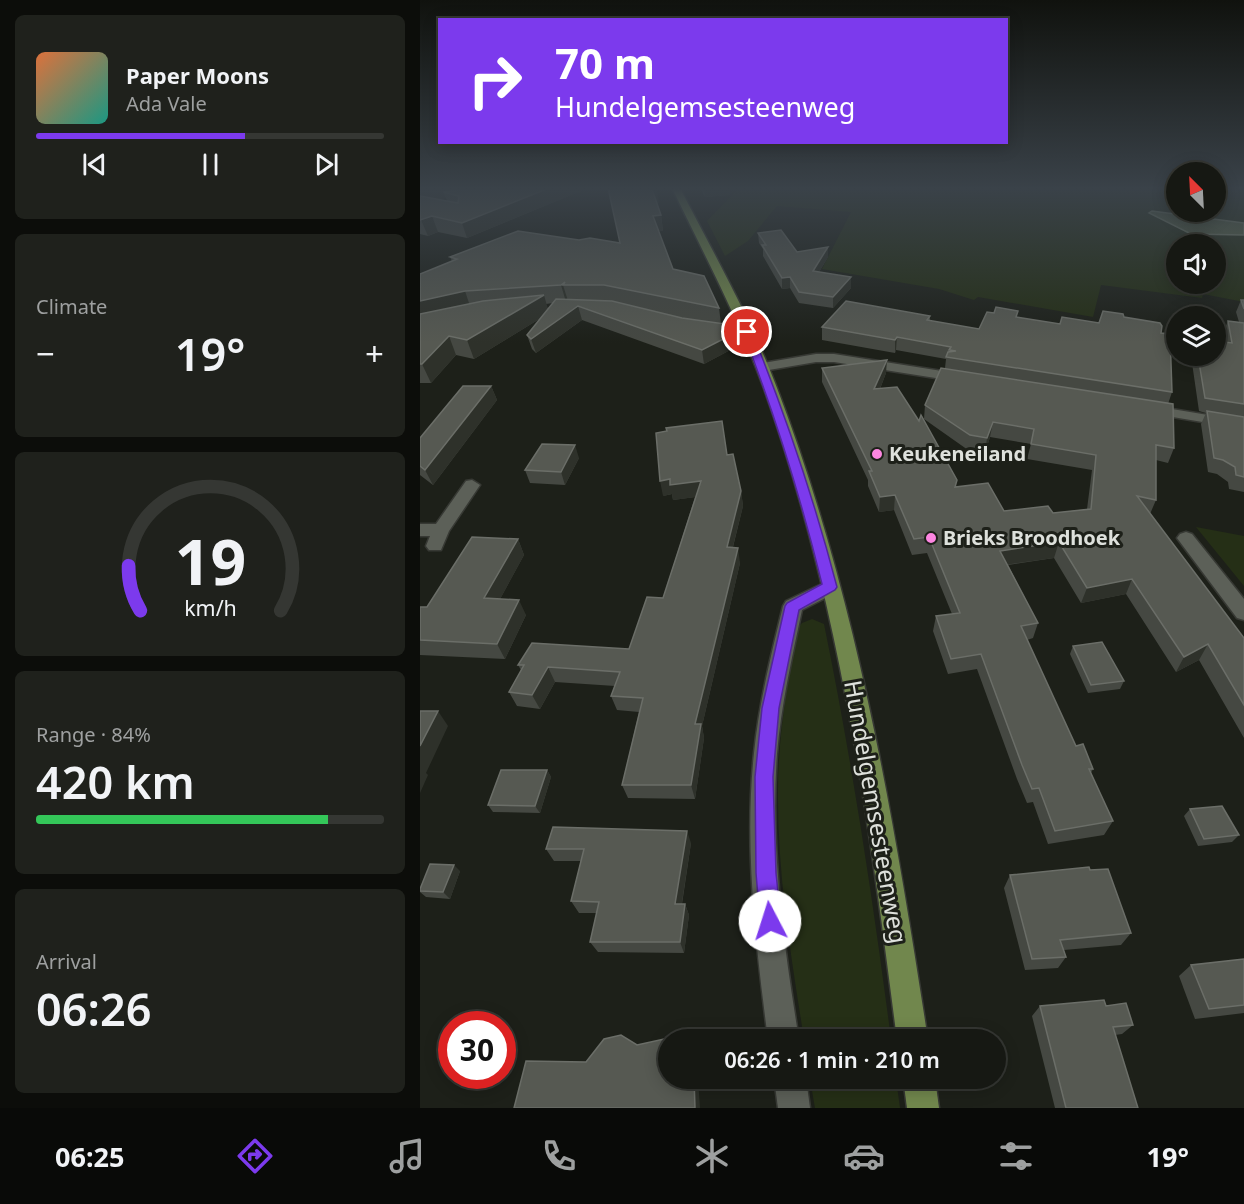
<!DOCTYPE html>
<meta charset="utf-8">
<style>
:root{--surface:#161813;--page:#1f211c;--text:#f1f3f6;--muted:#9ea0a0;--line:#353733;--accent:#7c3aed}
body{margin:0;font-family:"Noto Sans",sans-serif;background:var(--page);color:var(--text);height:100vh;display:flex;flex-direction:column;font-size:22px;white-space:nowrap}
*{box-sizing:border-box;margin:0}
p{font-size:20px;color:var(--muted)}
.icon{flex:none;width:33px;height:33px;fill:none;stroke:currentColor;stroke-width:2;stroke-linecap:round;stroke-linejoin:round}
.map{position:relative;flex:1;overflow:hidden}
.panel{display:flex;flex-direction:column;gap:15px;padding:15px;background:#0c0d0a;width:420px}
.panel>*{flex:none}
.banner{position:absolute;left:18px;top:18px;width:570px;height:126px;border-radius:0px;box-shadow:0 3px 15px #0003,0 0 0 2px var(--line);background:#7c3aed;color:#fff;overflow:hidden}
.needle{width:39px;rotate:336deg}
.tools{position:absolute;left:746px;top:162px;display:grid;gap:12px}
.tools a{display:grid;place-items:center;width:60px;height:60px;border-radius:50%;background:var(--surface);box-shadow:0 3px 15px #0003,0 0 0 2px var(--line);font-size:30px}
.speed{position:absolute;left:18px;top:1011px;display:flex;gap:12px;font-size:30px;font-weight:700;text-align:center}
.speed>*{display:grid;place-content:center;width:78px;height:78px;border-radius:50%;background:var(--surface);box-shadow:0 3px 15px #0003,0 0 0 2px var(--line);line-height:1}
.speed .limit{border:9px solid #d22;background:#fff;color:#111}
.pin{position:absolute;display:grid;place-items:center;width:51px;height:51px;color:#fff;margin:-26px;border:3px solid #fff;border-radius:50%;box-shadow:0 2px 6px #0007}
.me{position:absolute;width:66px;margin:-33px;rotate:355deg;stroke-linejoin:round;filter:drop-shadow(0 0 4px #0008)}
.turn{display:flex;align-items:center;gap:21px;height:126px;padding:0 18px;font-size:27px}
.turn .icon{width:78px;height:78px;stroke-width:2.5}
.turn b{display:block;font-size:42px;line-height:51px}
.big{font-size:45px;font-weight:600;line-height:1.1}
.panel .widget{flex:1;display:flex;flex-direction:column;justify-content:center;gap:9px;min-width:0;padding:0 21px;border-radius:9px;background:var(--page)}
.panel .dial{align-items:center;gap:0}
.dial svg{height:156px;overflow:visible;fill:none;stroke:var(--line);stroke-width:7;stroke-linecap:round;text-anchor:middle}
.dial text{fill:var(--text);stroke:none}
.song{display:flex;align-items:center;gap:18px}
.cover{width:72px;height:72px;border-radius:9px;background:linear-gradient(135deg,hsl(20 70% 55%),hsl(170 70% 35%))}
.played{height:6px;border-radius:3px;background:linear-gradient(90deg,var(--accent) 60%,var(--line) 60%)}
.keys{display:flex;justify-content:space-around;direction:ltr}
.heat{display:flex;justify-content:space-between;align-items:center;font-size:33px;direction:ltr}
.charge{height:9px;border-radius:4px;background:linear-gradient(90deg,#34c759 84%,var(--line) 0)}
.trip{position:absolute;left:238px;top:1029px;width:348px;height:60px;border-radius:30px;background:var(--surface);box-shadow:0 3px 15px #0003,0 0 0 2px var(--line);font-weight:600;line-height:60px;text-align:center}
.tab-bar{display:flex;height:96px;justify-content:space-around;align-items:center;background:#090a08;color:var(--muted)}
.tab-bar .icon{width:42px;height:42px}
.tab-bar .active{color:var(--accent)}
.tab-bar b{font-size:27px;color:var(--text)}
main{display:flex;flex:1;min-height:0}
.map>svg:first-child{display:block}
.green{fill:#252f16;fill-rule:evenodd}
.water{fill:#62704f;stroke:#879279;stroke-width:1.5}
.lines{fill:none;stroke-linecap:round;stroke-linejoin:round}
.minor-casing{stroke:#373934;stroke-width:3}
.major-casing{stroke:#373934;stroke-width:3}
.minor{fill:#5c6058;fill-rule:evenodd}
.major{fill:#71874d;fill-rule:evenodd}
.wall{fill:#454842;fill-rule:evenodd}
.shaded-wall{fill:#2e312a}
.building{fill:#565952;stroke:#6b6e68;stroke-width:1.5}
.route{fill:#7c3aed;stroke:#51269a;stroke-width:1.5}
.poi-dot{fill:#fd86e1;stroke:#1d2019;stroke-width:2}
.labels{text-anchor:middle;stroke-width:6;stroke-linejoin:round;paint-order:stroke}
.poi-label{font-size:20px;font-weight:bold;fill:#dee1dc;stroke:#1d2019;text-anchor:start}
.near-street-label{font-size:24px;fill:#dee1dc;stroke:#1d2019}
</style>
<main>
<section class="panel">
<div class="widget">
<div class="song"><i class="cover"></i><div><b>Paper Moons</b><p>Ada Vale</p></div></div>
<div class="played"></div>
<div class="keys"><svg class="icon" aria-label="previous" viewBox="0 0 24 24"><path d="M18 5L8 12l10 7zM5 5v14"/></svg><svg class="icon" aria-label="pause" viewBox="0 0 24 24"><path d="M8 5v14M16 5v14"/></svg><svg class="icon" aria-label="next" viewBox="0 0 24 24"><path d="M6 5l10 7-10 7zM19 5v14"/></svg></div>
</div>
<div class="widget"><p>Climate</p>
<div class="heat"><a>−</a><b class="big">19°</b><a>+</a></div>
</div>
<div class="widget dial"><svg viewBox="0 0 100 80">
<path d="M14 69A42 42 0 1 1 86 69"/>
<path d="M14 69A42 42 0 0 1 8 46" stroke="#7c3aed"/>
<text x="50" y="56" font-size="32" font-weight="700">19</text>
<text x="50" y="72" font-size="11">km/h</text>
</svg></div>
<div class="widget"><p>Range · 84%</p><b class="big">420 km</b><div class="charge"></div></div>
<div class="widget"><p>Arrival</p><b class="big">06:26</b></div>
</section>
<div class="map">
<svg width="824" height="1108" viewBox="0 0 824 1108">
<rect width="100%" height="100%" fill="#1d2019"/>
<g class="green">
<path d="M319,188H756V212H795V188H824V302L783,294L782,298L681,285L673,317L558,297L554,300L519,289L402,269L431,212L357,206L328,241L305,256L287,221ZM756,244H795V284H756Z"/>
<polygon points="776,527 824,536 824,586"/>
<path d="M392,619L404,624C432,761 453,900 471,1039H384C371,956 357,873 358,789C358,736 368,682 376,630L382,623Z"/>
<polygon points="390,1079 476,1079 480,1108 395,1108"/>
</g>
<polygon class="water" points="732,211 824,223 824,235 771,234 729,213"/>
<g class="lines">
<g class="minor-casing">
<g id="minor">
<polygon points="287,327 327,328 333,332 327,336 283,334 283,328"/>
<polygon points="396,354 414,354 541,374 548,378 541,382 414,362 396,362 343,371 337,367 343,363"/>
<polygon points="728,405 824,421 824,429 723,412 721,409 723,406"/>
<polygon points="52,480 60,485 29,531 21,550 9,550 6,546 10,536 0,536 0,524 16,524 46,481"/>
<polygon points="766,532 772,534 824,599 824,620 817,618 757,538 760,534"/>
<path d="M410,580L417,582L419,587L417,592L382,610C372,658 361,705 357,754C350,849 364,946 379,1040H348C336,945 324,848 334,753C339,703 351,655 363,606L366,601Z"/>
<polygon points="354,1078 386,1078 390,1108 358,1108"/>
</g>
</g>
<g class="major-casing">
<g id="major">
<path d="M252,188H260C294,254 331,319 357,388C437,597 474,819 508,1040H477C449,820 419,596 343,386C318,318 284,254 252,188Z"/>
<polygon points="483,1078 515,1078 519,1108 487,1108"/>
</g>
</g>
<use href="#minor" class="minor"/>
<use href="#major" class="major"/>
</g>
<g class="wall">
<path d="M0,188H168L47,238L18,232L8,236L0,234ZM26,198L27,201L17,199Z"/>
<path d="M188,188L239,203H237L241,215L243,231H238L253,269L299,308L301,324H305L306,329L315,333L316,347L284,364L162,320L116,353L112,349L107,335L121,318L54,359L36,355L11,383H0V274L32,261L30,257L159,240L200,243ZM133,303L128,309L126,304Z"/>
<polygon points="280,188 310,188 310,195 285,197"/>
<polygon points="338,233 377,252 408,257 399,272 431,288 413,308 379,303 370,288 362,289 343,256 343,249 339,243"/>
<polygon points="821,300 824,300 824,492 809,489 808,482 797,474 788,472 781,424 786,413 779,411 771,356 795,356 804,342 803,333 808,321 819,322 816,312"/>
<polygon points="510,316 510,321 559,329 596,317 640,324 679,323 704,317 741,333 752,392 748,404 754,448 748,463 736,460 736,500 730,514 824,638 824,738 779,660 756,672 706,594 661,603 634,558 588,565 618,623 613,638 607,640 656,746 673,769 671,773 693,821 684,835 628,844 613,802 607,803 597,779 557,669 528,674 513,631 516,616 532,614 507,553 492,555 474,510 459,512 448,486 448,480 402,382 402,368 466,373 460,389 536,486 584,511 633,513 667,509 672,470 607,459 611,444 570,437 565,453 548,450 504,419 505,405 525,368 526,359 476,350 475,353 402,340 402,327"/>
<polygon points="71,386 77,400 13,485 0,475 0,438"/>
<polygon points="307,455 321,491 323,506 313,547 320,563 282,726 284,738 275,799 208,798 202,785 219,712 197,710 191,696 195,686 135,682 120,709 97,706 89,692 101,670 98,665 209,649 243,598 275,497 253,500 252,494 243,496"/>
<polygon points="159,458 145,485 110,483 105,470"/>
<polygon points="98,539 104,555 80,599 106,615 85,659 0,655 0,607 7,607"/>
<polygon points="653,646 704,681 700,689 668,693 650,654"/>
<polygon points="127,770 131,777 120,813 73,812 68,805"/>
<polygon points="770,809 819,835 812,842 778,846 764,816"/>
<polygon points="271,843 262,904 265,904 269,915 264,953 178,952 170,942 177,913 159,913 151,901 161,861 134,861 126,849"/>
<polygon points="670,870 711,933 701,945 644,950 646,957 638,968 605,970 584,888 590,875"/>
<polygon points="40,871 30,899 6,897 0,892 0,889"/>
<polygon points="824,959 824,1013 775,1019 759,976 771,965"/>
<polygon points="620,1006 686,1006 713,1025 702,1034 695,1035 718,1108 635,1108 612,1016"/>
</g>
<g class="shaded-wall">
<polygon points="0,188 66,188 23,192 26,198 0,201"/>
<polygon points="129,188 168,188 47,238 42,223"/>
<polygon points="284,188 310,188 310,195 285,197"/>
<polygon points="232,189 237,189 239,203 234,204"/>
<polygon points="241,215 243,231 235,231 233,216"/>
<polygon points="12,216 18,232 8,236 1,220"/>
<polygon points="408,247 408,257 393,282 393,271"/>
<polygon points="370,277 370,288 362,289 362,278"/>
<polygon points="431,277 431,288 413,308 413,297"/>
<polygon points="145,282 143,285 148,301 146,302 141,285"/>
<polygon points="45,291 51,309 0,321 0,301"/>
<polygon points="124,295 129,313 54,359 47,340"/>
<polygon points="158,306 162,320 116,353 111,339"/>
<polygon points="305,324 307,337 315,333 316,347 284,364 282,350 302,327"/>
<polygon points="29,336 36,355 11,383 2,364"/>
<polygon points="477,337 476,350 475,353 475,340"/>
<polygon points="467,360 466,373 454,404 454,389"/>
<polygon points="71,386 77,400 13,485 5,470"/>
<polygon points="573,422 570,437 565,453 567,438"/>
<polygon points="155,445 159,458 145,485 141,472"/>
<polygon points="250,479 281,481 283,496 253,500 252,494 243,496 240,481"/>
<polygon points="321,491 323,506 309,562 307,547"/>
<polygon points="475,495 474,510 459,512 460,497"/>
<polygon points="98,539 104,555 72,614 64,598"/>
<polygon points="639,542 634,558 577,566 580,551"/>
<polygon points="318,548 320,563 282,726 284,738 275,799 271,785 275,724"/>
<polygon points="712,579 706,594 661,603 667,588"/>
<polygon points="99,600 106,615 85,659 77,644"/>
<polygon points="788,644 779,660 756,672 764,657"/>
<polygon points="128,667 135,682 120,709 112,695"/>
<polygon points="18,711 28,726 6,773 8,775 0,793 0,746"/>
<polygon points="127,770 131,777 120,813 115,806"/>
<polygon points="267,831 271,843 260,915 255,904"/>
<polygon points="34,865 40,871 30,899 23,892"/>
<polygon points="265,904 269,915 264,953 260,942"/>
<polygon points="274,1078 278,1078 280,1108 275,1108"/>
</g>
<g class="building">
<polygon points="188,188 237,188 232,189 241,215 233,216 253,269 284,276 299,308 184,285 143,285 145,282 141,285 45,291 0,301 0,274 37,259 30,257 98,231 159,240 170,238 200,243"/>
<polygon points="51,189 51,188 129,188 42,223 12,216 0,220 0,196 38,203 39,196 23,192"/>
<polygon points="361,230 377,252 408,247 393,271 431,277 413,297 379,292 370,277 362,278 342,245 346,245 338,233"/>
<polygon points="124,295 47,340 29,336 2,364 0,364 0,314 63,301"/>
<polygon points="136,299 192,301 262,318 305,324 302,327 315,333 282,350 158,306 111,339 107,335"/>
<polygon points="821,300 824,300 824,309"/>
<polygon points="426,301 510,316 507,320 559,329 567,312 574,313 576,307 598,311 596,317 640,324 642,317 679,323 683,311 703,314 704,317 740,323 742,326 741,333 750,334 752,392 526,357 528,352 536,351 529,350 531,347 477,337 475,340 402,327"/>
<polygon points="808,321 824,323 824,404 785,398 778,356 795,356 795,341 812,343"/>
<polygon points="467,360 454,389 477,387 499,421 501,415 537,480 535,487 568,483 584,511 628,506 633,513 671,509 676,455 611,444 614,429 573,422 567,438 550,435 505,405 521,368 753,404 754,448 736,445 736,500 717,496 824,638 824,705 788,644 764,657 712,579 667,588 639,542 580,551 618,623 601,626 656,746 663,744 673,769 669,769 693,821 635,831 619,788 612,789 602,765 561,654 531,659 516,616 540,613 509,537 494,539 475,495 460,497 449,471 452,471 402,368"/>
<polygon points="43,386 71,386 5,470 0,466 0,438"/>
<polygon points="787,411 824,417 824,477 816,475 815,467 803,460 794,458"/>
<polygon points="302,421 307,455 313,454 321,491 307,547 318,548 275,724 281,724 271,785 202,785 223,698 191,696 200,672 128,667 112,695 89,692 104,665 98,665 112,643 209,649 227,597 243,598 281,481 250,485 250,479 240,481 236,433 247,431 246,428"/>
<polygon points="122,444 155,445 141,472 105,470"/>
<polygon points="52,537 98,539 64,598 99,600 77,644 0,640 0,607 7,607"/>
<polygon points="682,642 704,681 671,685 653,646"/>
<polygon points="0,711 18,711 0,746"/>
<polygon points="81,770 127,770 115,806 68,805"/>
<polygon points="802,806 819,835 784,839 770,809"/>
<polygon points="133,827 267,831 255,904 265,904 260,942 170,942 179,902 151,901 164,849 126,849"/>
<polygon points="10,864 34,865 23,892 0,891 0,889"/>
<polygon points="669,867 670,870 688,869 711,933 640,940 646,957 612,959 590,875"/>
<polygon points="824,959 824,1005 789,1009 771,965"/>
<polygon points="684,1000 686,1006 706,1003 713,1025 693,1027 718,1108 646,1108 620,1006"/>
<polygon points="272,1033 272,1040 249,1040 249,1078 274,1078 275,1108 94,1108 106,1061 166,1062 184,1039 201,1035 217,1045"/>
</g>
<linearGradient id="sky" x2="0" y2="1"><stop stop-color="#10120e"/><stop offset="0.55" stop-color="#3a4249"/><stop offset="1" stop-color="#3a4249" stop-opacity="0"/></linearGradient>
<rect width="824" height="343" fill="url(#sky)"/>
<path class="route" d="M327,329L332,332C366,416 394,499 417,587L415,590L379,610L359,708L353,777L356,873L361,921L358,928L350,931L343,928L340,921L336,873L335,777L342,708L365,606L367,603L402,584C381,498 355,415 323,332Z"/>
<g class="poi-dot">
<circle cx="457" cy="454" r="6"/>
<circle cx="511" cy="538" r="6"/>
</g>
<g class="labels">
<g class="poi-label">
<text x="469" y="461">Keukeneiland</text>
<text x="523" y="545">Brieks Broodhoek</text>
</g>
<g class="near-street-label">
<text transform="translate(455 812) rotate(80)" y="8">Hundelgemsesteenweg</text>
</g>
</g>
</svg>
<div class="tools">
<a><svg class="needle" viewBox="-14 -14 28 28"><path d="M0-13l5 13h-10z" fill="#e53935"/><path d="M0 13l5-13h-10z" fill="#9ea0a0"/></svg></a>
<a><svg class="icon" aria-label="sound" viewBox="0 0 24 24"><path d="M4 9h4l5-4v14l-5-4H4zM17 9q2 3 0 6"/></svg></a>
<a><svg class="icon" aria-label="layers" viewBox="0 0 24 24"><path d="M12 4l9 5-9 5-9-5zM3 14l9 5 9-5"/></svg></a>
</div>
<div class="speed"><div class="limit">30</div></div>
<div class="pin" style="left:327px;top:332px;background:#d93025"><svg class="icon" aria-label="arrive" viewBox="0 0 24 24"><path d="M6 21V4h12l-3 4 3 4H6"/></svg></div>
<svg class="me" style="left:350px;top:921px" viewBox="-20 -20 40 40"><circle r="19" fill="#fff"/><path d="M0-13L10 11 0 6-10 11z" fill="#7c3aed"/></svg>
<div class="trip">06:26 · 1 min · 210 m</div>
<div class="banner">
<div class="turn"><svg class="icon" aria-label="right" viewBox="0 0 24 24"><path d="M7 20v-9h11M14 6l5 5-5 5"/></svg><div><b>70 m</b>Hundelgemsesteenweg</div></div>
</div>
</div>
</main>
<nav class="tab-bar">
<b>06:25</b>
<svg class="icon active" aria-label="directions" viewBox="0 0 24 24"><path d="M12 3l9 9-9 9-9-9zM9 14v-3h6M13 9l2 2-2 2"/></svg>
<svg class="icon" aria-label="music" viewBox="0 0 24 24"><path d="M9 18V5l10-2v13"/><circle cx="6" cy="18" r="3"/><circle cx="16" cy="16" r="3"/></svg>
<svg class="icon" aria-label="phone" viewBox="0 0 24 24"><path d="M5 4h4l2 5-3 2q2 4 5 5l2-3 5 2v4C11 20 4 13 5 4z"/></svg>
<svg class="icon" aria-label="climate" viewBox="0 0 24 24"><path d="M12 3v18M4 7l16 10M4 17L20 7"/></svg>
<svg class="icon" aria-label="car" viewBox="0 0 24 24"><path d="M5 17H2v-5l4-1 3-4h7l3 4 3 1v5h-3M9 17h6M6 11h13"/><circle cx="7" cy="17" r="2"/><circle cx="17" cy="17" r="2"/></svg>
<svg class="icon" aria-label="filters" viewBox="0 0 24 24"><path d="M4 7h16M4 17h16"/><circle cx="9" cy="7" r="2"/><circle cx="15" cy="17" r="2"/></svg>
<b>19°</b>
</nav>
